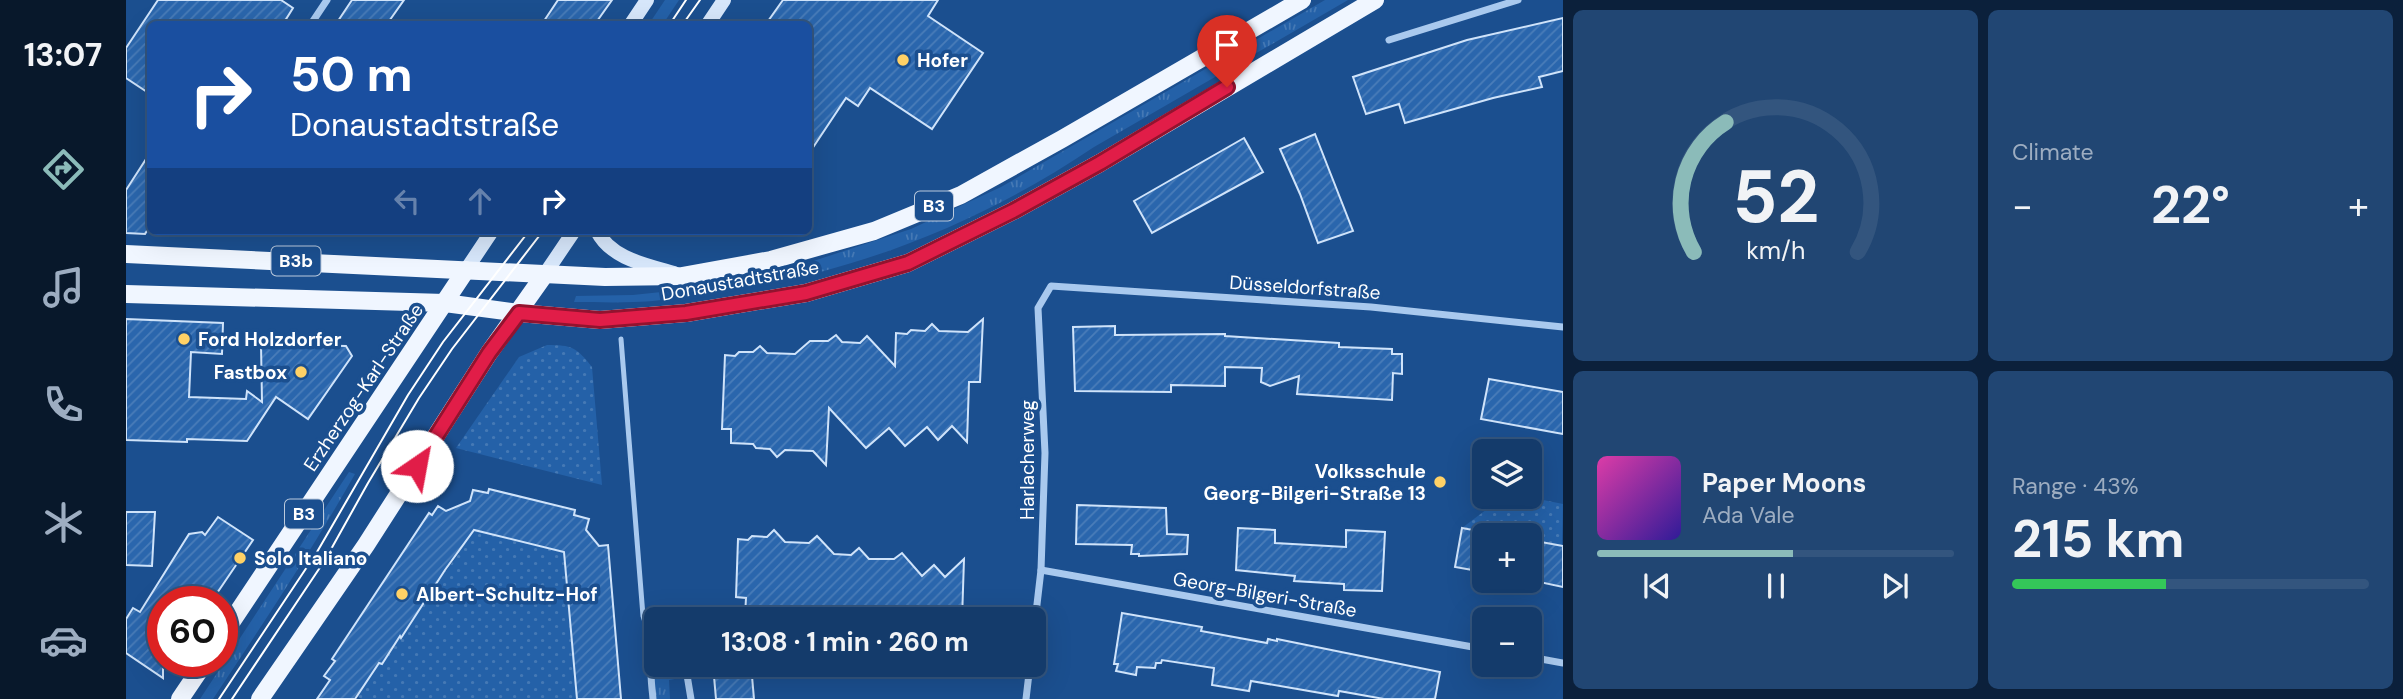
<!DOCTYPE html>
<meta charset="utf-8">
<style>
:root{--surface:#143b6b;--page:#214673;--text:#f1f3f6;--muted:#9dadc1;--line:#33557e;--accent:#8bbbb9}
body{margin:0;font-family:"DM Sans",sans-serif;background:var(--page);color:var(--text);height:100vh;display:flex;flex-direction:column;font-size:26px;white-space:nowrap}
*{box-sizing:border-box;margin:0}
p{font-size:23px;color:var(--muted)}
.icon{flex:none;width:38px;height:38px;fill:none;stroke:currentColor;stroke-width:2;stroke-linecap:round;stroke-linejoin:round}
.map{position:relative;flex:1;overflow:hidden}
.details{display:flex;flex-direction:column;gap:10px;padding:10px;background:#0b203b;width:840px}
.details>*{flex:none}
.top-card{position:absolute;left:21px;top:21px;width:665px;height:214px;border-radius:10px;box-shadow:0 7px 28px #0002,0 0 0 2px var(--line);background:#1a4fa0;color:#fff;overflow:hidden}
.tools{position:absolute;left:1346px;top:439px;display:grid;gap:14px}
.tools a{display:grid;place-items:center;width:70px;height:70px;border-radius:10px;background:var(--surface);box-shadow:0 7px 28px #0002,0 0 0 2px var(--line);font-size:35px}
.speed{position:absolute;left:21px;top:586px;display:flex;gap:14px;font-size:35px;font-weight:700;text-align:center}
.speed>*{display:grid;place-content:center;width:91px;height:91px;border-radius:50%;background:var(--surface);box-shadow:0 7px 28px #0002,0 0 0 2px var(--line);line-height:1}
.speed .limit{border:10px solid #d22;background:#fff;color:#111}
.pin{position:absolute;display:grid;place-items:center;width:60px;height:60px;color:#fff;margin:-72px -30px;border-radius:50% 50% 50% 0;rotate:-45deg;box-shadow:0 0 7px #0007}
.pin .icon{rotate:45deg}
.me{position:absolute;width:77px;margin:-38px;rotate:33deg;stroke-linejoin:round;filter:drop-shadow(0 0 5px #0008)}
.turn{display:flex;align-items:center;gap:24px;height:147px;padding:0 28px;font-size:32px}
.turn .icon{width:91px;height:91px;stroke-width:2.5}
.turn b{display:block;font-size:49px;line-height:60px}
.lanes{display:flex;align-items:center;height:66px;padding:0 28px;background:#0003;justify-content:center;gap:35px;direction:ltr}
.lanes .off{opacity:.35}
.big{font-size:52px;font-weight:700;line-height:1.1}
.details .widget{flex:1;display:flex;flex-direction:column;justify-content:center;gap:10px;min-width:0;padding:0 24px;border-radius:10px;background:var(--page)}
.details .dial{align-items:center;gap:0}
.dial svg{height:182px;overflow:visible;fill:none;stroke:var(--line);stroke-width:7;stroke-linecap:round;text-anchor:middle}
.dial text{fill:var(--text);stroke:none}
.song{display:flex;align-items:center;gap:21px}
.cover{width:84px;height:84px;border-radius:10px;background:linear-gradient(135deg,hsl(320 70% 55%),hsl(250 70% 35%))}
.played{height:7px;border-radius:4px;background:linear-gradient(90deg,var(--accent) 55%,var(--line) 55%)}
.keys{display:flex;justify-content:space-around;direction:ltr}
.heat{display:flex;justify-content:space-between;align-items:center;font-size:38px;direction:ltr}
.charge{height:10px;border-radius:5px;background:linear-gradient(90deg,#34c759 43%,var(--line) 0)}
.details .tiles{flex:1;display:grid;gap:10px;grid-template-columns:repeat(2,1fr)}
.trip{position:absolute;left:518px;top:607px;width:402px;height:70px;border-radius:10px;background:var(--surface);box-shadow:0 7px 28px #0002,0 0 0 2px var(--line);font-weight:700;line-height:70px;text-align:center}
main{display:flex;flex:1;min-height:0}
.dock{display:flex;flex-direction:column;width:126px;justify-content:space-around;align-items:center;background:#08182b;color:var(--muted)}
.dock .icon{width:49px;height:49px}
.dock .current{color:var(--accent)}
.dock b{font-size:32px;color:var(--text)}
.map>svg:first-child{display:block}
.grass{fill:url(#grass-tufts)}
.park{fill:url(#park-dots)}
.building{fill:url(#building-hatch);stroke:#cfe3fa;stroke-width:2}
.lines{fill:none;stroke-linecap:round;stroke-linejoin:round}
.lane{stroke:#a9c9ee;stroke-width:5}
.street{stroke:#a9c9ee;stroke-width:7}
.secondary{stroke:#d6e6fa;stroke-width:14}
.primary{stroke:#f0f6ff;stroke-width:18}
.tram{stroke:#fff;stroke-width:2}
.route-casing{stroke:#92132f;stroke-width:18}
.route{stroke:#e11d48;stroke-width:12}
.poi-dot{fill:#ffd166;stroke:#1b4f8f;stroke-width:2.5}
.labels{text-anchor:middle;stroke-width:7;stroke-linejoin:round;paint-order:stroke}
.shield{fill:#1b4f8f;stroke:#bbcadd;stroke-width:2}
.shield-label{font-size:18px;font-weight:bold;fill:#fff}
.poi-label{font-size:19px;font-weight:bold;fill:#fff;stroke:#1b4f8f;text-anchor:start}
.street-label{font-size:19px;fill:#fff;stroke:#1b4f8f}
</style>
<main>
<nav class="dock">
<b>13:07</b>
<svg class="icon current" aria-label="directions" viewBox="0 0 24 24"><path d="M12 3l9 9-9 9-9-9zM9 14v-3h6M13 9l2 2-2 2"/></svg>
<svg class="icon" aria-label="music" viewBox="0 0 24 24"><path d="M9 18V5l10-2v13"/><circle cx="6" cy="18" r="3"/><circle cx="16" cy="16" r="3"/></svg>
<svg class="icon" aria-label="phone" viewBox="0 0 24 24"><path d="M5 4h4l2 5-3 2q2 4 5 5l2-3 5 2v4C11 20 4 13 5 4z"/></svg>
<svg class="icon" aria-label="climate" viewBox="0 0 24 24"><path d="M12 3v18M4 7l16 10M4 17L20 7"/></svg>
<svg class="icon" aria-label="car" viewBox="0 0 24 24"><path d="M5 17H2v-5l4-1 3-4h7l3 4 3 1v5h-3M9 17h6M6 11h13"/><circle cx="7" cy="17" r="2"/><circle cx="17" cy="17" r="2"/></svg>
</nav>
<div class="map">
<svg width="1437" height="699" viewBox="0 0 1437 699">
<defs>
<pattern id="grass-tufts" width="24" height="20" patternUnits="userSpaceOnUse" patternTransform="scale(1.75)"><rect width="24" height="20" fill="#2461a8"/><path d="M3 7l-1-3M5 7V3M7 7l1-3M15 17l-1-3M17 17v-4M19 17l1-3" fill="none" stroke="#4579b5"/></pattern>
<pattern id="park-dots" width="8" height="8" patternUnits="userSpaceOnUse" patternTransform="scale(1.75)"><rect width="8" height="8" fill="#2461a8"/><path d="M2 2h.1M6 6h.1" fill="none" stroke="#4579b5" stroke-width="1.8" stroke-linecap="round"/></pattern>
<pattern id="building-hatch" width="6" height="6" patternUnits="userSpaceOnUse" patternTransform="scale(1.75)"><rect width="6" height="6" fill="#2a66ad"/><path d="M-1 1l2-2M0 6l6-6M5 7l2-2" fill="none" stroke="#4a7db9"/></pattern>
</defs>
<rect width="100%" height="100%" fill="#1b4f8f"/>
<g class="grass">
<polygon points="539,0 553,0 537,24 523,24"/>
<path d="M1199,0H1222L968,147C845,230 707,281 559,297C542,299 524,302 507,302C487,303 468,302 448,302L450,296L507,295L602,285L654,272L785,229L875,187Z"/>
<path d="M223,472L229,474C185,552 136,625 87,699H74Z"/>
<polygon points="532,665 554,665 556,669 554,678 543,680 544,699 529,699 526,674"/>
</g>
<g class="park">
<path d="M421,345C446,345 450,347 466,367L476,485L330,448L393,357Z"/>
<polygon points="1417,500 1437,504 1436,546 1404,540 1404,536 1377,535 1336,528 1369,503 1402,510"/>
<polygon points="351,530 442,553 451,699 235,699 231,696 253,663 256,664 272,635 276,637 289,617 286,614 316,569 320,571 333,553 329,550 338,536"/>
</g>
<g class="building">
<polygon points="32,0 155,0 167,8 157,24 24,24 24,94 0,78 0,48"/>
<polygon points="226,0 278,0 261,24 210,24"/>
<polygon points="432,0 486,0 469,24 416,24"/>
<polygon points="657,0 812,0 802,16 857,53 806,129 744,88 732,106 720,98 682,155 682,24 640,24"/>
<polygon points="1437,18 1437,71 1413,77 1416,87 1367,98 1279,123 1273,104 1240,114 1227,77 1341,40"/>
<polygon points="1189,134 1227,231 1192,243 1174,194 1154,149"/>
<polygon points="1118,138 1137,172 1026,233 1008,201"/>
<polygon points="24,153 24,226 19,234 0,233 0,190"/>
<polygon points="0,319 97,323 96,354 65,352 63,397 120,399 121,391 136,402 135,344 220,346 226,356 182,419 150,397 121,441 61,439 61,442 0,440"/>
<polygon points="857,319 854,382 843,382 841,442 826,426 812,440 801,427 779,446 763,428 740,448 703,408 700,465 687,451 659,450 651,457 644,449 630,448 627,444 605,443 605,429 596,429 599,355 609,356 613,352 627,352 634,346 641,353 669,354 684,341 702,341 710,335 716,342 734,343 741,336 769,366 770,333 781,334 785,330 799,331 806,324 813,331 842,332"/>
<polygon points="989,326 989,335 1099,334 1099,336 1213,343 1213,347 1266,349 1266,354 1276,354 1276,374 1267,373 1266,400 1171,394 1173,376 1144,386 1135,382 1136,368 1099,367 1099,386 1045,385 1045,392 949,391 947,327"/>
<polygon points="1363,379 1437,392 1437,434 1355,419"/>
<polygon points="363,489 449,510 448,515 463,519 460,530 473,546 482,545 495,699 451,699 438,552 348,530 319,570 275,638 274,636 256,664 253,663 229,699 191,699 204,680 198,676 209,661 206,659 303,513 306,515 312,506 320,511 344,501 347,490 362,493"/>
<polygon points="951,505 1040,508 1041,534 1062,535 1061,554 1013,556 1013,554 1005,554 1006,545 950,544"/>
<polygon points="0,512 29,512 26,566 0,565"/>
<polygon points="92,517 127,540 85,602 37,602 37,678 0,653 0,619 7,608 14,612 63,534 76,532 79,535"/>
<polygon points="1112,528 1149,530 1149,543 1220,547 1220,530 1259,532 1256,591 1218,590 1218,584 1168,581 1169,576 1110,570"/>
<polygon points="1336,528 1358,532 1358,572 1329,567"/>
<polygon points="648,530 659,542 683,543 691,536 708,554 725,555 733,548 743,559 768,559 776,553 796,576 808,565 819,577 838,559 836,620 630,620 630,616 619,616 620,598 610,597 612,539 622,540 626,536 641,537"/>
<polygon points="1404,540 1437,546 1437,587 1404,580"/>
<polygon points="996,613 1076,627 1075,631 1141,643 1142,639 1151,641 1151,639 1314,672 1309,699 1258,699 1213,691 1212,696 1125,681 1123,691 1086,685 1088,668 1036,660 1035,663 1030,663 1029,668 1011,667 1010,675 990,671 992,664 988,664"/>
<polygon points="587,665 625,665 628,699 590,699"/>
</g>
<g class="lines">
<polyline class="lane" points="495,339 517,616 530,656"/>
<g class="street">
<polyline points="185,24 201,0"/>
<polyline points="1263,40 1392,0"/>
<polyline points="915,570 1358,649"/>
<polyline points="908,630 915,570 919,453 912,308 925,286 1245,307 1437,327"/>
<polyline points="1404,657 1437,663"/>
<polyline points="557,665 560,669 565,699"/>
<path d="M527,699C526,685 522,668 530,656"/>
<polyline points="900,699 904,665"/>
</g>
<g class="secondary">
<polyline points="505,24 521,0"/>
<polyline points="582,24 598,0"/>
<path d="M471,231C485,259 521,265 548,273"/>
<polyline points="340,270 366,231"/>
<polyline points="419,274 448,231"/>
</g>
<g class="primary">
<polyline points="0,254 479,277 556,276 645,260 748,231 835,195 936,139 1176,0"/>
<polyline points="0,294 319,303 393,313 474,320 560,313 680,293 782,263 887,211 974,163 1249,0"/>
<polyline points="96,636 340,270"/>
<polyline points="54,699 79,662"/>
<polyline points="134,699 240,545 363,353 419,274"/>
</g>
<g class="tram">
<polyline points="544,24 560,0"/>
<polyline points="557,24 574,0"/>
<polyline points="93,699 191,552 282,395 317,342 403,231"/>
<polyline points="106,699 199,560 242,483 293,398 326,349 417,231"/>
</g>
</g>
<g class="lines">
<g class="route-casing">
<polyline id="route" points="291,466 363,353 393,313 474,320 560,313 680,293 782,263 887,211 974,163 1101,87"/>
</g>
<use href="#route" class="route"/>
</g>
<g class="poi-dot">
<circle cx="777" cy="60" r="7"/>
<circle cx="58" cy="339" r="7"/>
<circle cx="175" cy="372" r="7"/>
<circle cx="1314" cy="482" r="7"/>
<circle cx="114" cy="558" r="7"/>
<circle cx="276" cy="594" r="7"/>
</g>
<g class="labels">
<g class="shield">
<rect x="789" y="191.5" width="38" height="29" rx="5"/>
<rect x="145.5" y="246.5" width="49" height="29" rx="5"/>
<rect x="159" y="499.5" width="38" height="29" rx="5"/>
</g>
<g class="shield-label">
<text x="808" y="212">B3</text>
<text x="170" y="267">B3b</text>
<text x="178" y="520">B3</text>
</g>
<g class="poi-label">
<text x="791" y="67">Hofer</text>
<text x="72" y="346">Ford Holzdorfer</text>
<text x="161" y="379" text-anchor="end">Fastbox</text>
<text x="1300" y="478" text-anchor="end">Volksschule<tspan x="1300" dy="22">Georg-Bilgeri-Straße 13</tspan></text>
<text x="128" y="565">Solo Italiano</text>
<text x="290" y="601">Albert-Schultz-Hof</text>
</g>
<g class="street-label">
<text transform="translate(614 280) rotate(-10)" y="7">Donaustadtstraße</text>
<text transform="translate(1179 287) rotate(4)" y="7">Düsseldorfstraße</text>
<text transform="translate(237 387) rotate(-56)" y="7">Erzherzog-Karl-Straße</text>
<text transform="translate(901 460) rotate(-90)" y="7">Harlacherweg</text>
<text transform="translate(1139 594) rotate(10)" y="7">Georg-Bilgeri-Straße</text>
</g>
</g>
</svg>
<div class="tools">
<a><svg class="icon" aria-label="layers" viewBox="0 0 24 24"><path d="M12 4l9 5-9 5-9-5zM3 14l9 5 9-5"/></svg></a>
<a>+</a>
<a>−</a>
</div>
<div class="speed"><div class="limit">60</div></div>
<div class="pin" style="left:1101px;top:87px;background:#d93025"><svg class="icon" aria-label="arrive" viewBox="0 0 24 24"><path d="M6 21V4h12l-3 4 3 4H6"/></svg></div>
<svg class="me" style="left:291px;top:466px" viewBox="-20 -20 40 40"><circle r="19" fill="#fff"/><path d="M0-13L10 11 0 6-10 11z" fill="#e11d48"/></svg>
<div class="trip">13:08 · 1 min · 260 m</div>
<div class="top-card">
<div class="turn"><svg class="icon" aria-label="right" viewBox="0 0 24 24"><path d="M7 20v-9h11M14 6l5 5-5 5"/></svg><div><b>50 m</b>Donaustadtstraße</div></div>
<div class="lanes"><svg class="icon off" aria-label="left" viewBox="0 0 24 24"><path d="M17 20v-9H6M10 6l-5 5 5 5"/></svg><svg class="icon off" aria-label="ahead" viewBox="0 0 24 24"><path d="M12 20V5M6 11l6-6 6 6"/></svg><svg class="icon" aria-label="right" viewBox="0 0 24 24"><path d="M7 20v-9h11M14 6l5 5-5 5"/></svg></div>
</div>
</div>
<section class="details">
<div class="tiles">
<div class="widget dial"><svg viewBox="0 0 100 80">
<path d="M14 69A42 42 0 1 1 86 69"/>
<path d="M14 69A42 42 0 0 1 28 12" stroke="#8bbbb9"/>
<text x="50" y="56" font-size="32" font-weight="700">52</text>
<text x="50" y="72" font-size="11">km/h</text>
</svg></div>
<div class="widget"><p>Climate</p>
<div class="heat"><a>−</a><b class="big">22°</b><a>+</a></div>
</div>
<div class="widget">
<div class="song"><i class="cover"></i><div><b>Paper Moons</b><p>Ada Vale</p></div></div>
<div class="played"></div>
<div class="keys"><svg class="icon" aria-label="previous" viewBox="0 0 24 24"><path d="M18 5L8 12l10 7zM5 5v14"/></svg><svg class="icon" aria-label="pause" viewBox="0 0 24 24"><path d="M8 5v14M16 5v14"/></svg><svg class="icon" aria-label="next" viewBox="0 0 24 24"><path d="M6 5l10 7-10 7zM19 5v14"/></svg></div>
</div>
<div class="widget"><p>Range · 43%</p><b class="big">215 km</b><div class="charge"></div></div>
</div>
</section>
</main>
